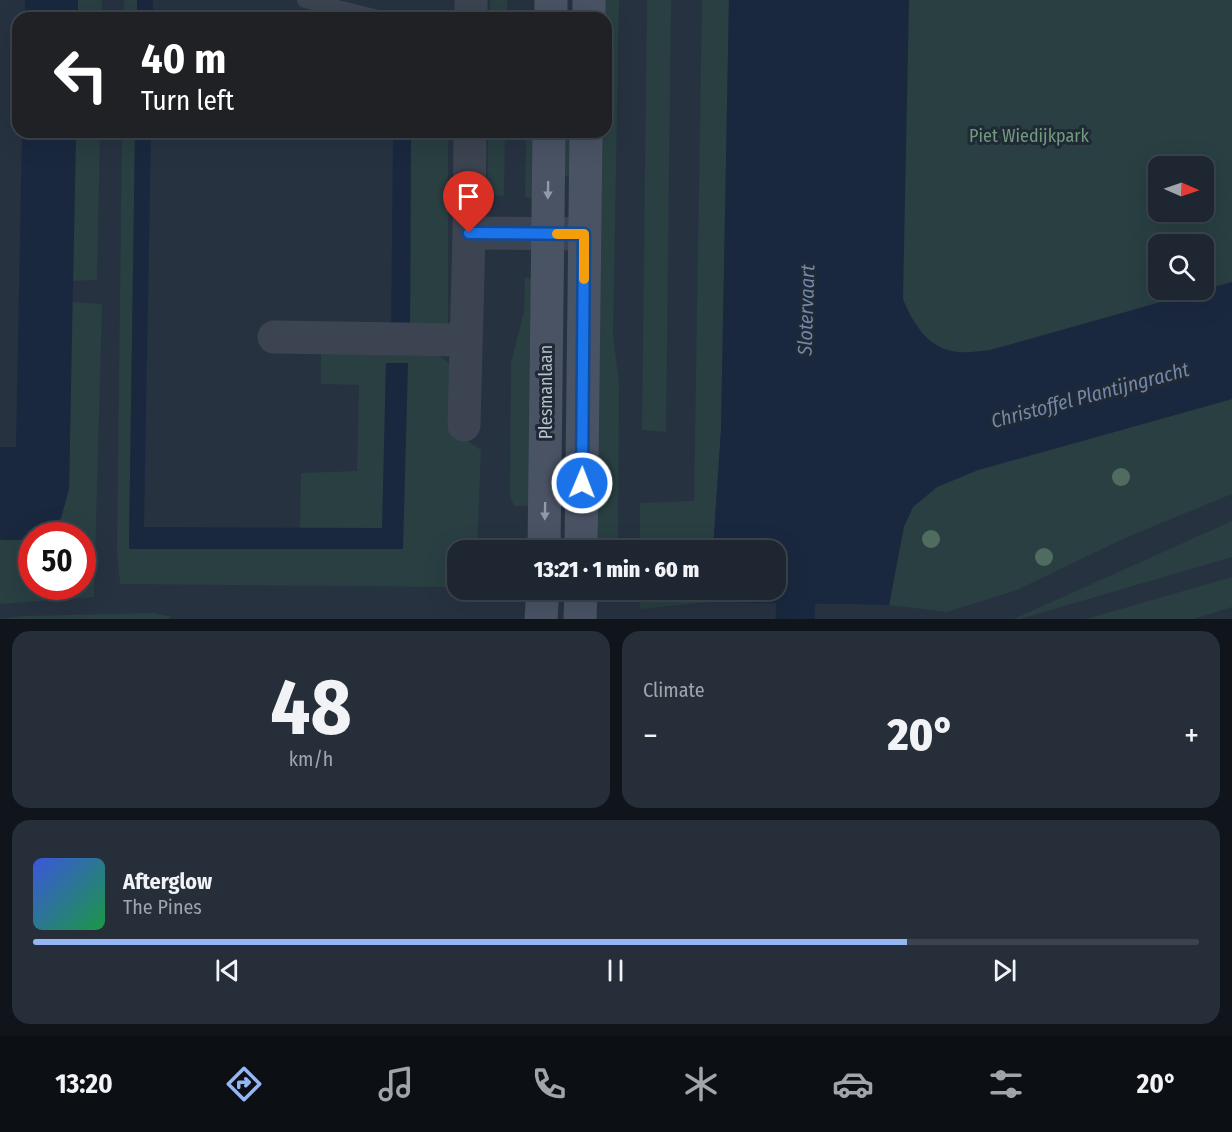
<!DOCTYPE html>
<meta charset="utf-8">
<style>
:root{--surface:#1d2631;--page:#252e39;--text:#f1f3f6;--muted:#a0a5ab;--line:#3b434d;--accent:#94b6f5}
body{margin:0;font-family:"Fira Sans Condensed",sans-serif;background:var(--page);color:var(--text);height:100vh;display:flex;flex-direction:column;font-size:22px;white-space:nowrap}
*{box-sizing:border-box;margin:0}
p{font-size:20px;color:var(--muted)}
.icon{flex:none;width:33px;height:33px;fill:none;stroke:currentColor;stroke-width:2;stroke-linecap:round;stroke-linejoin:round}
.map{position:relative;height:619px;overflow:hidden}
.details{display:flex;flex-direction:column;gap:12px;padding:12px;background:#10151b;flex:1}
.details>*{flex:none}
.guide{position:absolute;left:12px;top:12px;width:600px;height:126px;border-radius:18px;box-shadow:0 6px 24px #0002,0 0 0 2px var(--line);background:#202124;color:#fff;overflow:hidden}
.needle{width:39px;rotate:92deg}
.controls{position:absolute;left:1148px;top:156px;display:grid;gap:12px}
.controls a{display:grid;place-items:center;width:66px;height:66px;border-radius:12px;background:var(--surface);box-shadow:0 6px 24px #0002,0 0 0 2px var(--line);font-size:30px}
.speed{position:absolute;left:18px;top:522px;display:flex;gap:12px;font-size:30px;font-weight:700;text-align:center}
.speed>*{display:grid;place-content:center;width:78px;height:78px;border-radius:50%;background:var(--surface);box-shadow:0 6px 24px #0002,0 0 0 2px var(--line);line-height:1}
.speed .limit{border:9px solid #d22;background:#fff;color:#111}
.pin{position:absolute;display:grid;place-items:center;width:51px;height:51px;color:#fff;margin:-62px -26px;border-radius:50% 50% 50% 0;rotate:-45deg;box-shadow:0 0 6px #0007}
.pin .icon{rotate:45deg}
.me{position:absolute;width:66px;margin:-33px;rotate:1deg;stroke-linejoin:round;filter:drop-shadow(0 0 4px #0008)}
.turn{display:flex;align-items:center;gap:21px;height:126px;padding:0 30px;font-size:27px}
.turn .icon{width:78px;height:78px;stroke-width:2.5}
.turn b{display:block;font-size:42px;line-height:51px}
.big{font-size:45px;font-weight:800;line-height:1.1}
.details .widget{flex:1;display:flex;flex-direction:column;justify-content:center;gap:9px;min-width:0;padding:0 21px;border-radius:18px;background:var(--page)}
.details .dial{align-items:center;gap:0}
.dial b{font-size:78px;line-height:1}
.song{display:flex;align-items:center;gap:18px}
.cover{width:72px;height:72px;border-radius:9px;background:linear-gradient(135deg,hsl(230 70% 55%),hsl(140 70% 35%))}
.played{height:6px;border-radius:3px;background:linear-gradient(90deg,var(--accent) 75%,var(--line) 75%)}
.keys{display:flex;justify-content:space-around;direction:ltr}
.heat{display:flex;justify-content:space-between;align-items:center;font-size:33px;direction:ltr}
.details .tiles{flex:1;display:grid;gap:12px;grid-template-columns:1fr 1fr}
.widget:last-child{grid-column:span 2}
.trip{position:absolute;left:447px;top:540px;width:339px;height:60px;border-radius:18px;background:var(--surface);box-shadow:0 6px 24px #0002,0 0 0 2px var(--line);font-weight:800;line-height:60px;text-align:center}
.dock{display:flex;height:96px;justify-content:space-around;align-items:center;background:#0c0f14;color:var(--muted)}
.dock .icon{width:42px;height:42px}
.dock .current{color:var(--accent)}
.dock b{font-size:27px;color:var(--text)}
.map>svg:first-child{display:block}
.green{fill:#293f42;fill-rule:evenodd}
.water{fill:#1a283f}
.pier{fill:#273241}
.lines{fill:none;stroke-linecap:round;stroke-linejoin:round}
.canal{stroke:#1a283f;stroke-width:39}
.lane{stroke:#3c4451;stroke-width:16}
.street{stroke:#3c4451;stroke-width:33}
.secondary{stroke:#4a5364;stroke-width:33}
.tree{fill:#506c61}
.oneway{fill:#9299a7}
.route-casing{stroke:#114b97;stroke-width:15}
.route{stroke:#1a73e8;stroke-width:10}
.slow{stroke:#f59e0b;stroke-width:10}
.labels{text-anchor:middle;stroke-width:6;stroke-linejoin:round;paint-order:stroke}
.park-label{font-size:18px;fill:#719b7c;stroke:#202936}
.street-label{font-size:18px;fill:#b9bfcb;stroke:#202936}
.water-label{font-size:20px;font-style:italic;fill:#7388a9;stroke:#202936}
</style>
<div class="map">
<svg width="1232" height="619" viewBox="0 0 1232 619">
<rect width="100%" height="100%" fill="#273241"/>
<g class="green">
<rect x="78" y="0" width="24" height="18"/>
<rect x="124" y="0" width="13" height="18"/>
<rect x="490" y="0" width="17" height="18"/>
<polygon points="604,0 619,0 613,334 619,383 618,550 594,550 601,132 606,132 606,18 603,18"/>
<polygon points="647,0 671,0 666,432 642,430"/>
<polygon points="702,0 729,0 721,430 713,550 640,550 640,503 694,501"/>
<path d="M899,0H1232V335L893,386ZM1158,166H1203V212H1158ZM1158,244H1203V290H1158Z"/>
<polygon points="76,132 100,132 97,280 73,281"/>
<polygon points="122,132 135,132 129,549 403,549 386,364 383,528 300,528 301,473 357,471 359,385 321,384 321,350 435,353 448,362 452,370 453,431 481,450 477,550 458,550 457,587 120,584 117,549"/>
<polygon points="411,132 448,132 448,330 410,329"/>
<polygon points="488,132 505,132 504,196 487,195"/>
<polygon points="526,132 534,132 533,199 525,197"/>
<polygon points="563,132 573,132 573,177 563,176"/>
<polygon points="525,277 538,282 535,506 514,506 510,496 510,480 511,363 524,311"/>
<polygon points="72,302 102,304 94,597 0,604 0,540 31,540 32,586 82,586 82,536 43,535 61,518 69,489"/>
<polygon points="1232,399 1232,494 1125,538 1017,590 947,612 889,605 904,526 913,507 937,487 978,470"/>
<polygon points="1232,521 1232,557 1020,619 1014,619"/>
<polygon points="1232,577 1232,607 1194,619 1086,619"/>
<polygon points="640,590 711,590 710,602 640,609"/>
<polygon points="154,613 172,617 168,619 0,619 24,616"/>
</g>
<g class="water">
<rect x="25" y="0" width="53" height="18"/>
<rect x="137" y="0" width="16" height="18"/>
<path d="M729,0H909L903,299C912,321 926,346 952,351C964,354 978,351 990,350L1232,282V399L978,470L937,487L913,507L904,526L889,605L710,602L711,590H776V550H713L721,430Z"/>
<polygon points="22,132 76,132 69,489 61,518 43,535 32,536 31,540 0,540 0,447 16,447"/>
<polygon points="135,132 151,132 144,527 382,528 386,363 408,363 403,549 129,549"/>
<polygon points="393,132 411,132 410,329 391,329"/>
</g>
<polygon class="pier" points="710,602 889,605 889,608 710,605"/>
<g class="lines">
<polyline class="canal" points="795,619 798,551"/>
<polyline class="lane" points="305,0 378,18"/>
<g class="street">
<polyline points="471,0 471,18"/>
<polyline points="470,132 469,233 584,234"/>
<polyline points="274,337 466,340"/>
<polyline points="464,425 469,233"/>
</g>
<g class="secondary">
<polyline points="551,18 551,0"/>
<polyline points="589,18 589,0"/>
<polyline points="544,550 549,132"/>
<polyline points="581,550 586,132"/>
<polyline points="541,619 543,590"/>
<polyline points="580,619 581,590"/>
</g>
</g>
<g class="tree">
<circle cx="1121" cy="477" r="9"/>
<circle cx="931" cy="539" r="9"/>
<circle cx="1044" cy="557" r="9"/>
</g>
<defs><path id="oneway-solid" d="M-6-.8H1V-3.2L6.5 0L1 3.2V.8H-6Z" transform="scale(1.5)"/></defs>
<g class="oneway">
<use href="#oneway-solid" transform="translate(548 190) rotate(91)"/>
<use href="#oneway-solid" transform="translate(545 511) rotate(91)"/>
</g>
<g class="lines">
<g class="route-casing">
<polyline id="route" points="469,233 584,234 582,483"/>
</g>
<use href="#route" class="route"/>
<polyline class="slow" points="557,234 584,234 584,279"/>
</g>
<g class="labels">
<g class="park-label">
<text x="1029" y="142">Piet Wiedijkpark</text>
</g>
<g class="street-label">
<text transform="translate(546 392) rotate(-90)" y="6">Plesmanlaan</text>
</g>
<g class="water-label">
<text transform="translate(806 310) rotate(-88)" y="7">Slotervaart</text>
<text transform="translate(1090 395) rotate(-15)" y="7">Christoffel Plantijngracht</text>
</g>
</g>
</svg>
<div class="controls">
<a><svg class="needle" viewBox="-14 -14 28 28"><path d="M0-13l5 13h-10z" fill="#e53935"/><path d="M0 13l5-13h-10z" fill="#a0a5ab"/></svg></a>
<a><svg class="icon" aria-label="search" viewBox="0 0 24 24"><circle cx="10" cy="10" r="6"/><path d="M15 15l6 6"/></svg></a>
</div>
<div class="speed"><div class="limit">50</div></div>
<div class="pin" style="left:469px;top:233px;background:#d93025"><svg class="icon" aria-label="arrive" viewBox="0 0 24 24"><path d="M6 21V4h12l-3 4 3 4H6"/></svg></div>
<svg class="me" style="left:582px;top:483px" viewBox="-20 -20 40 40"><circle r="17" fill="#1a73e8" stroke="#fff" stroke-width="3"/><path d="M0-11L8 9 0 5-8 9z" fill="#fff"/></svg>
<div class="trip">13:21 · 1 min · 60 m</div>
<div class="guide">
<div class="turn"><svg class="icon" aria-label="left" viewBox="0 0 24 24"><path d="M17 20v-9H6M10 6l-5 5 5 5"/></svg><div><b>40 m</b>Turn left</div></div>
</div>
</div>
<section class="details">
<div class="tiles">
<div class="widget dial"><b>48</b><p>km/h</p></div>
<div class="widget"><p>Climate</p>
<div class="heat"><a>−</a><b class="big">20°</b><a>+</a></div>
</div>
<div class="widget">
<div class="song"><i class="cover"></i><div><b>Afterglow</b><p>The Pines</p></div></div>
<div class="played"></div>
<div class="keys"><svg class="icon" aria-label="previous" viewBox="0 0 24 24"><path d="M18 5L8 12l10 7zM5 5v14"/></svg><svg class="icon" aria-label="pause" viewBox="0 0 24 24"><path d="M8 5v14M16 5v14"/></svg><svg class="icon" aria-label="next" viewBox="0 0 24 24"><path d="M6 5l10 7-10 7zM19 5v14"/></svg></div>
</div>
</div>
</section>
<nav class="dock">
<b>13:20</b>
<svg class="icon current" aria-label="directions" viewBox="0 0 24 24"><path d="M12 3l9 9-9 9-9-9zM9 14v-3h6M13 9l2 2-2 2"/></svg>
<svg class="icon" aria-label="music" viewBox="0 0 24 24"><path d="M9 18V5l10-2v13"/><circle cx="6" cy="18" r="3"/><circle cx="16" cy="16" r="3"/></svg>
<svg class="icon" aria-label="phone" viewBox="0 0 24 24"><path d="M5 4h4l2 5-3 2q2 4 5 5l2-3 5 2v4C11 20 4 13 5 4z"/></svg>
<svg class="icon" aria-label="climate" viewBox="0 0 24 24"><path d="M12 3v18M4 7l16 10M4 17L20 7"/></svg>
<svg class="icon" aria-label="car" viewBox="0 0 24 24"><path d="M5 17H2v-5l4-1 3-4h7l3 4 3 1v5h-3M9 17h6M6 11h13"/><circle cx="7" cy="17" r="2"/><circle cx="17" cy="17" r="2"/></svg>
<svg class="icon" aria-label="filters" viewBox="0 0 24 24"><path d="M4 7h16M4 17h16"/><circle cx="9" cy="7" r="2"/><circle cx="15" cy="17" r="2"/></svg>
<b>20°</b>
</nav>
